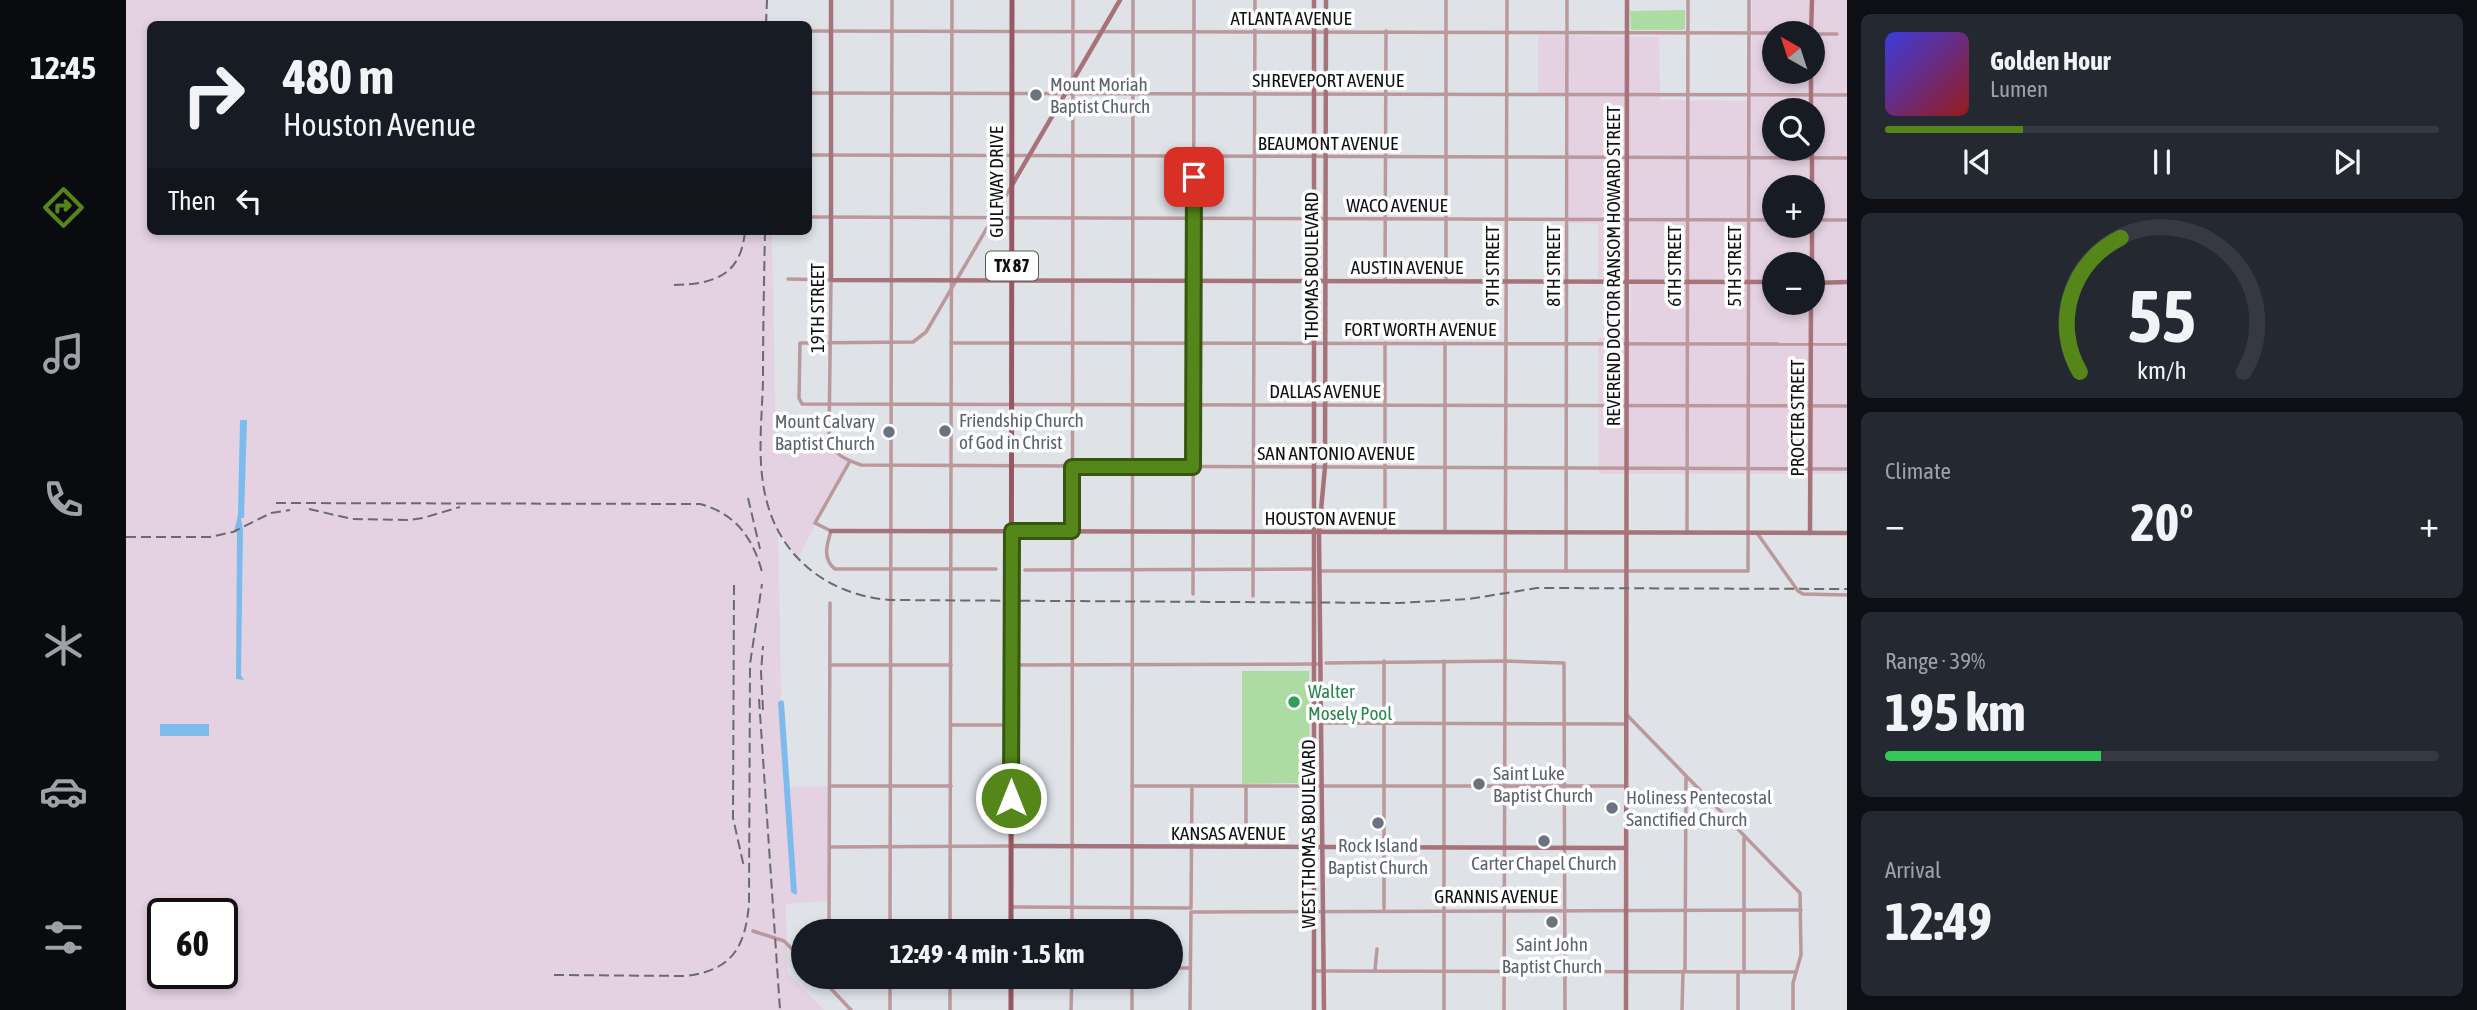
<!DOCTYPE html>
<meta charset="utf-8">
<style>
:root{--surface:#171b24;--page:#242831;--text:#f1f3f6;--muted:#9ea1a6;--line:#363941;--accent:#558619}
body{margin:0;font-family:"Asap Condensed",sans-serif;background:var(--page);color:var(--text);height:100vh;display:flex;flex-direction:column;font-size:26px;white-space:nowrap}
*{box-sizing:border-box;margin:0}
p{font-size:23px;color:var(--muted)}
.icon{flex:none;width:38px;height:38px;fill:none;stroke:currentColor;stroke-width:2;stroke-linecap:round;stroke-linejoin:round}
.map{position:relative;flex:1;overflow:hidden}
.details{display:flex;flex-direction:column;gap:14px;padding:14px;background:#0d0f14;width:630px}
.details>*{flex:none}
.guide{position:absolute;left:21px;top:21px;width:665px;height:214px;border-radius:10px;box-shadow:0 4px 10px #0003;background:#171b24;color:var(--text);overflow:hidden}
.needle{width:46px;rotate:321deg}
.controls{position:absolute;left:1636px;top:21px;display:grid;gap:14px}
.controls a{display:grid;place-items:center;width:63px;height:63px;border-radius:50%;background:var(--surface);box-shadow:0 4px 10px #0003;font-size:35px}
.speed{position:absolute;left:21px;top:898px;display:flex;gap:14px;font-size:35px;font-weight:700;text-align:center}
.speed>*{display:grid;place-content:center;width:91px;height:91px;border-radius:50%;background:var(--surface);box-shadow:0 4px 10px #0003;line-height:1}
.speed .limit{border:4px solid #111;border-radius:10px;background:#fff;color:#111}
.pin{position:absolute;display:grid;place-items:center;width:60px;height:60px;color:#fff;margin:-30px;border-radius:14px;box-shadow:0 4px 10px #0006}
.me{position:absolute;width:77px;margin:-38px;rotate:0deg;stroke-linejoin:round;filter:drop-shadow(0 0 5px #0008)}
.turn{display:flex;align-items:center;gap:24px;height:147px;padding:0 21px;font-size:32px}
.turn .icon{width:91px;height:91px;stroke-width:2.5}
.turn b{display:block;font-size:49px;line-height:60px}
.then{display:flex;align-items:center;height:66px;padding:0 21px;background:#0003;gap:14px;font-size:26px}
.big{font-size:52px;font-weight:700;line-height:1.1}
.details .card{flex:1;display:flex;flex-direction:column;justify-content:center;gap:10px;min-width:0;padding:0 24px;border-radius:10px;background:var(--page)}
.details .dial{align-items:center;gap:0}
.dial svg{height:182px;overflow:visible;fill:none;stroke:var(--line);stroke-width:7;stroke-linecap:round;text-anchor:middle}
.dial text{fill:var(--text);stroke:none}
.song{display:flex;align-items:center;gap:21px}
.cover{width:84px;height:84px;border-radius:10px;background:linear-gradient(135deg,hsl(240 70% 55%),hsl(0 70% 35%))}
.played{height:7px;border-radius:4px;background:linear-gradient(90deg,var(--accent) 25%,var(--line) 25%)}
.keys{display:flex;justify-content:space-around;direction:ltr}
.heat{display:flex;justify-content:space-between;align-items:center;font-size:38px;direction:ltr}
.charge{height:10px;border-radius:5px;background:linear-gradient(90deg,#34c759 39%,var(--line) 0)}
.trip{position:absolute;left:665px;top:919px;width:392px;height:70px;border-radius:35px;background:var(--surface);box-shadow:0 4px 10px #0003;font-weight:700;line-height:70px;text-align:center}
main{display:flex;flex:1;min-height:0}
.tab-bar{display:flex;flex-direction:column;width:126px;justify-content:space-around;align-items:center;background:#090b0e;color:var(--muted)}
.tab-bar .icon{width:49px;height:49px}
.tab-bar .on{color:var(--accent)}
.tab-bar b{font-size:32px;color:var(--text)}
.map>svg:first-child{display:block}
.industrial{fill:#e4d2e3;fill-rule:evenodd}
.green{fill:#addca3}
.water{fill:#7dbbed}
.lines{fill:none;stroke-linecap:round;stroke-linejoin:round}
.street{stroke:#bb989c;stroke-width:3.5}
.secondary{stroke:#a6737a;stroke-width:4.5}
.primary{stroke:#965862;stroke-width:5}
.rail{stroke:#696b6e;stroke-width:2;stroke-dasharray:10 5;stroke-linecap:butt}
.route-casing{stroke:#375710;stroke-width:18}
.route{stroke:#558619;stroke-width:12}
.worship-dot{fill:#6b7280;stroke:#fff;stroke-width:2.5}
.leisure-dot{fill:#2e9e5b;stroke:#fff;stroke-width:2.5}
.labels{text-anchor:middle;stroke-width:7;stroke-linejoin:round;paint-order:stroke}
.shield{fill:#fff;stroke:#575859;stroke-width:2}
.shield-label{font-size:18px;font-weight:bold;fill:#0f1012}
.street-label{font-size:19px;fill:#0f1012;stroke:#fff}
.worship-label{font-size:19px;fill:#5b616d;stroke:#fff;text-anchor:start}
.leisure-label{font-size:19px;fill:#27864d;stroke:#fff;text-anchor:start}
</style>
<main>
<nav class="tab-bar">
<b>12:45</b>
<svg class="icon on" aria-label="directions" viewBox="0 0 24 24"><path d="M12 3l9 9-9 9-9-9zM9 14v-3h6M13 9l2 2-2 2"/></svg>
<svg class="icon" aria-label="music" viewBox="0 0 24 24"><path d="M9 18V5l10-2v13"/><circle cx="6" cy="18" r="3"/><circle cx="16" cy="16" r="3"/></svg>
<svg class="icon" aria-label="phone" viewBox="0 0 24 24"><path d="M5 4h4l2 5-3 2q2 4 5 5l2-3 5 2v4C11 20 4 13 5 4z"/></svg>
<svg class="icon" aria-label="climate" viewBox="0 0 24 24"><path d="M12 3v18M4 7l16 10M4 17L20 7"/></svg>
<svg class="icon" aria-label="car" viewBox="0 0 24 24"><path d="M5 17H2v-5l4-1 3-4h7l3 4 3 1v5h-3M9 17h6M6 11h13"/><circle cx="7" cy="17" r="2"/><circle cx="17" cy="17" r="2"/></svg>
<svg class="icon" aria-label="filters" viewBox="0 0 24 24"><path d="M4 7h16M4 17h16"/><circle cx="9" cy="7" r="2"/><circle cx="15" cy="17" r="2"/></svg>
</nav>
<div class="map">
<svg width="1721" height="1010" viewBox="0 0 1721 1010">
<rect width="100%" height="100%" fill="#dfe3e8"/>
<g class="industrial">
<path d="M0,0H641L642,24H24V231H646L650,448H702L722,463L672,558L652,531L657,787L704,786L703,901L660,904L661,972L698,1010H0ZM37,914H96V973H37Z"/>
<path d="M1626,0H1721V474H1473L1472,338H1504L1505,278H1472V224L1443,223V93L1412,94V35L1533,37L1534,100L1625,101ZM1648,33H1687V72H1648ZM1648,110H1687V149H1648ZM1648,187H1687V226H1648ZM1648,264H1687V303H1648Z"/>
</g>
<g class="green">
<polygon points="1559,10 1559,29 1556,30 1505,30 1504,11"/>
<polygon points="1116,671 1183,671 1184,783 1116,784"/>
</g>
<g class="water">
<polygon points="114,420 121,420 118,518 115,518 117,530 115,675 118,680 110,679 111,533 108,532 112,515"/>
<polygon points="656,700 658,702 671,893 670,895 665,892 652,702"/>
<rect x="34" y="724" width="49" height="12"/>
</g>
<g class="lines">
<g class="street">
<polyline points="682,31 1648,33"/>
<polyline points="1687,34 1711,34"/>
<polyline points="682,93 1721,95"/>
<polyline points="682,155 1721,158"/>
<polyline points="885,187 800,332 787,342 674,343 673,398 676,404 1721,406"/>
<polyline points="682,217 1648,220"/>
<polyline points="1687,220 1721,220"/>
<path d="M662,279L705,280L703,439C707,455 721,460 735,465L1721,469"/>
<polyline points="1259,281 1260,31"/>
<polyline points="1320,281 1320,0"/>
<polyline points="825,343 1721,344"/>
<path d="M724,461L689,523L705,531C701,544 696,559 709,569H870"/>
<polyline points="1259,532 1259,343"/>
<polyline points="1319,532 1319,343"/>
<polyline points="1561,533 1562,0"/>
<polyline points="1631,533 1672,591 1677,594 1721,595"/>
<polyline points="899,570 1187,569"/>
<polyline points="1194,571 1622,571 1623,0"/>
<polyline points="1440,571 1441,0"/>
<polyline points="1067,594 1068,0"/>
<polyline points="1127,596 1129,0"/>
<polyline points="1200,663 1379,661 1438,663 1439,1010"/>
<polyline points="704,665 825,665"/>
<polyline points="885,665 1195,664"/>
<polyline points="1500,714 1674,893 1675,955 1667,983 1667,1010"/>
<polyline points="1195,723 1500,724"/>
<polyline points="825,725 885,725"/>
<polyline points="704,786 825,786"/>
<polyline points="1006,786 1500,786"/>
<polyline points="1500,801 1560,801"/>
<polyline points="1618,838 1618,972"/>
<polyline points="704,847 885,846"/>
<polyline points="1120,847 1120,787"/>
<polyline points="885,907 1065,908 1066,786"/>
<polyline points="1258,909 1258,661"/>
<polyline points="627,931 658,941 677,960"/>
<polyline points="703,931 704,603"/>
<polyline points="764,931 766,0"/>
<polyline points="824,931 826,0"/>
<polyline points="946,931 947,0"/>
<polyline points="1006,931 1007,0"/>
<polyline points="1045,968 1064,968"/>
<polyline points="1249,970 1251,949"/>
<polyline points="1188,971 1670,972"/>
<polyline points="1559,971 1560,778"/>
<polyline points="693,976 725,1010"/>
<polyline points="764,976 764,1010"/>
<polyline points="824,1010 824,976"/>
<polyline points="945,1010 946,976"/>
<polyline points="1006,1010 1006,976"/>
<polyline points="1064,1010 1065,912 1675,910"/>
<polyline points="1318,1010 1318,661"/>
<polyline points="1378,1010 1381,0"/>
<polyline points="1556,1010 1557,971"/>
<polyline points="1612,1010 1612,972"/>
</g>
<g class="secondary">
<polyline points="705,0 705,280 1648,282"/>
<polyline points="1685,33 1686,0"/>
<polyline points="1685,72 1685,110"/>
<polyline points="886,185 994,0"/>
<polyline points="1686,187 1686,149"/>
<polyline points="1686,226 1686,264"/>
<polyline points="1687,283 1721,282"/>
<polyline points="705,531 1721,533"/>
<polyline points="1684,533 1685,303"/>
<polyline points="885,846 1500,848"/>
<polyline points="1188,1010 1188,0"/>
<polyline points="1198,1010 1193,532 1199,467 1200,0"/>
<polyline points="1500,1010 1501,0"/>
</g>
<g class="primary">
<polyline points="885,931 886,0"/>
<polyline points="885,1010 885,976"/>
</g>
<g class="rail">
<polyline points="640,24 641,0"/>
<path d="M639,231C638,281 637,331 637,381C636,418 631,458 639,494C652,557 702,595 764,600L1273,603L1343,599L1411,588L1721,589"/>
<path d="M548,285C588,284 615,276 619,231"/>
<polyline points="622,498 634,549"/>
<path d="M150,503L574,504C609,513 627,538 636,572"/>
<polyline points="183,509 226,519 283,520 297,518 334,507"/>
<polyline points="0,537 84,537 107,532 145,513 164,510"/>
<polyline points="608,585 607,818 618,867"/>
<polyline points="633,699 654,1010"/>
<polyline points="637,710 635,672 637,646"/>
<path d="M428,975L560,976C606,970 619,948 623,904L624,664L636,584"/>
</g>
</g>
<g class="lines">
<g class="route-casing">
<polyline id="route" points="885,798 886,531 946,531 946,467 1067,467 1068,177"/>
</g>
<use href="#route" class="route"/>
</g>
<g class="worship-dot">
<circle cx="910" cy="95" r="7"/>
<circle cx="819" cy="431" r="7"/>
<circle cx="763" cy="432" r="7"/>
<circle cx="1353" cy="784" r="7"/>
<circle cx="1486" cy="808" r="7"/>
<circle cx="1252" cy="823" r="7"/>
<circle cx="1418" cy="841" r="7"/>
<circle cx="1426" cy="922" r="7"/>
</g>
<circle class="leisure-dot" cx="1168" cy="702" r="7"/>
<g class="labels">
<rect class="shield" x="860" y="251.5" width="52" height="29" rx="5"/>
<g class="shield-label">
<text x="886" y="272">TX 87</text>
</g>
<g class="street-label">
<text x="1165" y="25">ATLANTA AVENUE</text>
<text x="1202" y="87">SHREVEPORT AVENUE</text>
<text x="1202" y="150">BEAUMONT AVENUE</text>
<text transform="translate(870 182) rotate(-90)" y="7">GULFWAY DRIVE</text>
<text x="1271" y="212">WACO AVENUE</text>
<text transform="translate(1185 266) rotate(-90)" y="7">THOMAS BOULEVARD</text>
<text transform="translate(1366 266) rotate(-90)" y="7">9TH STREET</text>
<text transform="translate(1427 266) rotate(-90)" y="7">8TH STREET</text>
<text transform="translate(1487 266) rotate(-90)" y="7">REVEREND DOCTOR RANSOM HOWARD STREET</text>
<text transform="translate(1548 266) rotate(-90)" y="7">6TH STREET</text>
<text transform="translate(1608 266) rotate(-90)" y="7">5TH STREET</text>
<text x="1281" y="274">AUSTIN AVENUE</text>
<text transform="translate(691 308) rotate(-90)" y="7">19TH STREET</text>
<text x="1294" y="336">FORT WORTH AVENUE</text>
<text x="1199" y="398">DALLAS AVENUE</text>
<text transform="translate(1671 418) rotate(-90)" y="7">PROCTER STREET</text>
<text x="1210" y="460">SAN ANTONIO AVENUE</text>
<text x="1204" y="525">HOUSTON AVENUE</text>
<text x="1102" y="840">KANSAS AVENUE</text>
<text transform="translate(1182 834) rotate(-90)" y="7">WEST THOMAS BOULEVARD</text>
<text x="1370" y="903">GRANNIS AVENUE</text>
</g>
<g class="worship-label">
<text x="924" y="91">Mount Moriah<tspan x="924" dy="22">Baptist Church</tspan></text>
<text x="833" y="427">Friendship Church<tspan x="833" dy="22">of God in Christ</tspan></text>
<text x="749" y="428" text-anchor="end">Mount Calvary<tspan x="749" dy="22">Baptist Church</tspan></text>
<text x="1367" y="780">Saint Luke<tspan x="1367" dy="22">Baptist Church</tspan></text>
<text x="1500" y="804">Holiness Pentecostal<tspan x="1500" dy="22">Sanctified Church</tspan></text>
<text x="1252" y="852" text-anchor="middle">Rock Island<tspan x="1252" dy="22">Baptist Church</tspan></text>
<text x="1418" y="870" text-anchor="middle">Carter Chapel Church</text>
<text x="1426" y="951" text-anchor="middle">Saint John<tspan x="1426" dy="22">Baptist Church</tspan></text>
</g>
<g class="leisure-label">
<text x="1182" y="698">Walter<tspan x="1182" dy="22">Mosely Pool</tspan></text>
</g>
</g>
</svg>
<div class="controls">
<a><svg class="needle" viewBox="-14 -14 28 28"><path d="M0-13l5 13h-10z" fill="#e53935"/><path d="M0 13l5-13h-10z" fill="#9ea1a6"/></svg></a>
<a><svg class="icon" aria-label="search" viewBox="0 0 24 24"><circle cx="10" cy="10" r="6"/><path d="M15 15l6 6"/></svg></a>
<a>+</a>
<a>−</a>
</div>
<div class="speed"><div class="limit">60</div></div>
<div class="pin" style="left:1068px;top:177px;background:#d93025"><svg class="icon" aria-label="arrive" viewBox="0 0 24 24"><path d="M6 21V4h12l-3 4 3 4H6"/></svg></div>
<svg class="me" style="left:885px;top:798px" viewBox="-20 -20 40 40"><circle r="17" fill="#558619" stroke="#fff" stroke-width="3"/><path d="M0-11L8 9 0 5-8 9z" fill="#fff"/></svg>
<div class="trip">12:49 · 4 min · 1.5 km</div>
<div class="guide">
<div class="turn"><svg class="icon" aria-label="right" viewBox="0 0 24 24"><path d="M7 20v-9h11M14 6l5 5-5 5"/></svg><div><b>480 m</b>Houston Avenue</div></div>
<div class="then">Then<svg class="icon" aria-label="left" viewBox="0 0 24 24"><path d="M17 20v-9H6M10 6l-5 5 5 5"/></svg></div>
</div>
</div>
<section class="details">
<div class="card">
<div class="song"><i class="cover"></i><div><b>Golden Hour</b><p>Lumen</p></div></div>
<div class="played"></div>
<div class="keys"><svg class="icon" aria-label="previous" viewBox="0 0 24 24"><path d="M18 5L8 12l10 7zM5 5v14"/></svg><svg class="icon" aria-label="pause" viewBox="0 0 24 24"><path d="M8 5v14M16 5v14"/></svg><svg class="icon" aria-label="next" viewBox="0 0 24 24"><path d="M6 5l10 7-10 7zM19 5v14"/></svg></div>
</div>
<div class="card dial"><svg viewBox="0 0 100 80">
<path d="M14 69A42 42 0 1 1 86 69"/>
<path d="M14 69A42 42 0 0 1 32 10" stroke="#558619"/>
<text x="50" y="56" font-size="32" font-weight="700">55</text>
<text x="50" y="72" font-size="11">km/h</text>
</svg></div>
<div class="card"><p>Climate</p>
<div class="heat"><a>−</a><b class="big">20°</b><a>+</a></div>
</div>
<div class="card"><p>Range · 39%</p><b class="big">195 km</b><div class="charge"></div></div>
<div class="card"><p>Arrival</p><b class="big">12:49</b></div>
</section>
</main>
